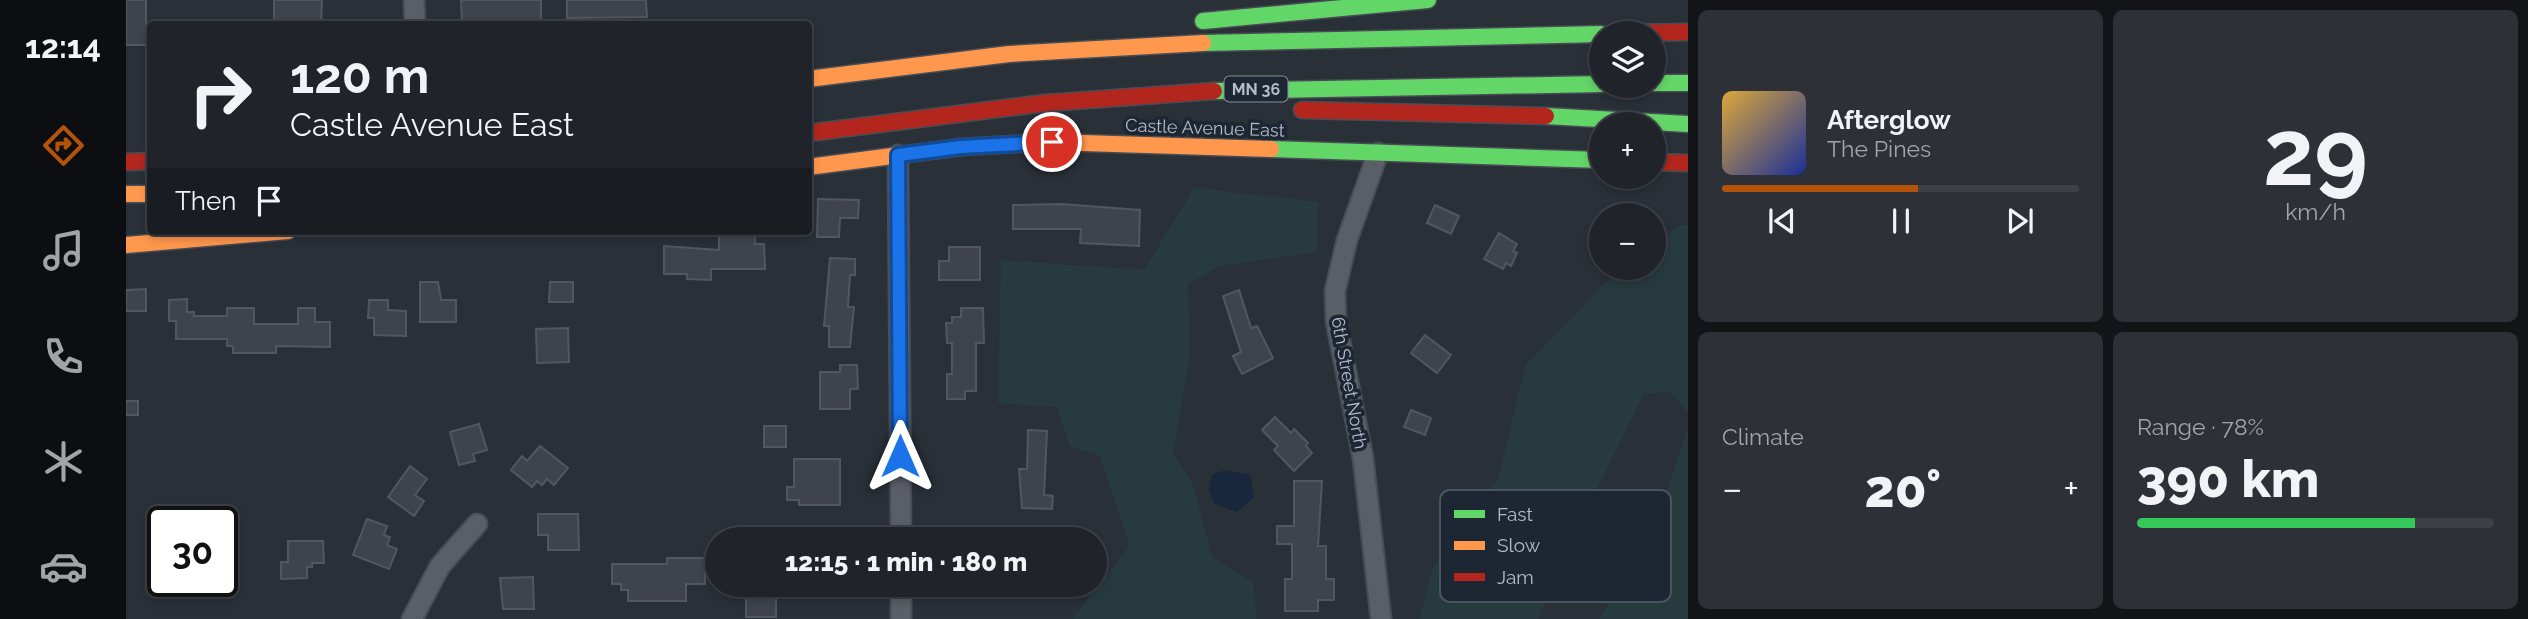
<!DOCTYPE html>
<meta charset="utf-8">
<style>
:root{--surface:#20242a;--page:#2d3036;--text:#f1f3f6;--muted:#a2a4a8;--line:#3d4147;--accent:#b45309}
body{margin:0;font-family:Raleway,sans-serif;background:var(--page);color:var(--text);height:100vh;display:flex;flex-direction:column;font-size:26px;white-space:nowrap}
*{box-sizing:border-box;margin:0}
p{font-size:23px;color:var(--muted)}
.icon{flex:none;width:38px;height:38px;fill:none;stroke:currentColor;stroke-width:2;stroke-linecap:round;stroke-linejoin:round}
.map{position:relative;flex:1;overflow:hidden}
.panel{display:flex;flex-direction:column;gap:10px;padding:10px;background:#121417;width:840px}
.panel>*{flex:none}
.top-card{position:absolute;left:21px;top:21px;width:665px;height:214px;border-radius:7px;box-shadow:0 4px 10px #0003,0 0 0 2px var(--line);background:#20242a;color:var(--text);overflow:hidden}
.controls{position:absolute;left:1463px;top:21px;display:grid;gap:14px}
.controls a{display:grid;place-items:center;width:77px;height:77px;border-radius:50%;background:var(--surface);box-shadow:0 4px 10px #0003,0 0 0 2px var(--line);font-size:35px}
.speed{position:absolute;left:21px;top:506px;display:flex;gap:14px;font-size:35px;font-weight:700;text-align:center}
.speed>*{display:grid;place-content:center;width:91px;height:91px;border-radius:50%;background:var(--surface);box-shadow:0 4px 10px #0003,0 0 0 2px var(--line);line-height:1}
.speed .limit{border:4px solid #111;border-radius:10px;background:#fff;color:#111}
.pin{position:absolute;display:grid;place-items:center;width:60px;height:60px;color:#fff;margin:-30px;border:4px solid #fff;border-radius:50%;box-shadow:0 2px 7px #0007}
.me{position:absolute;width:77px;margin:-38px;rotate:0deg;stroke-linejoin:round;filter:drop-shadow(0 0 5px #0008)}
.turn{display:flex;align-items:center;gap:24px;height:147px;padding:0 28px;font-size:32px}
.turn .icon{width:91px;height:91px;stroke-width:2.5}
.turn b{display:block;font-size:49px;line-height:60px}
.then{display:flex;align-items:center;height:66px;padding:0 28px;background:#0003;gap:14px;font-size:26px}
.big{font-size:52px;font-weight:800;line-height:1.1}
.panel .card{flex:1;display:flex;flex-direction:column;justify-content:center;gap:10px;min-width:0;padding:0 24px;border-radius:10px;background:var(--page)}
.panel .dial{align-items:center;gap:0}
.dial b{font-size:91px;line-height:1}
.song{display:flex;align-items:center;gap:21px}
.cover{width:84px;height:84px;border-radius:10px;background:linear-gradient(135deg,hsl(40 70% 55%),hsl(230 70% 35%))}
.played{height:7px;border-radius:4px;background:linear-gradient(90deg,var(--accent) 55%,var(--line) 55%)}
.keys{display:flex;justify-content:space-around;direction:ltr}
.heat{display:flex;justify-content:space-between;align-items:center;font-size:38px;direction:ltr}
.charge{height:10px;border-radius:5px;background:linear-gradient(90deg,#34c759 78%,var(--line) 0)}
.panel .tiles{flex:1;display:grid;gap:10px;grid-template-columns:repeat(2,1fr)}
.trip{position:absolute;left:579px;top:527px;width:402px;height:70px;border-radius:35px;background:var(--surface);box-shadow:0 4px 10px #0003,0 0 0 2px var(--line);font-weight:800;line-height:70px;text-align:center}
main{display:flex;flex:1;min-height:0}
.tabs{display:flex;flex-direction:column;width:126px;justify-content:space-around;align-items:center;background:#0d0e11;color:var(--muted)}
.tabs .icon{width:49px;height:49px}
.tabs .active{color:var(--accent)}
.tabs b{font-size:32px;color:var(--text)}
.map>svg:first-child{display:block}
.green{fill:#273a3e}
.water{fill:#19273c}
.building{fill:#3f444c;stroke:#52575f;stroke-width:2}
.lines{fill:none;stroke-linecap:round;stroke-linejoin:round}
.street-casing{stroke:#484c55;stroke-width:23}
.fast-casing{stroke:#484c55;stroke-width:19}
.slow-casing{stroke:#484c55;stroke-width:19}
.jam-casing{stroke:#484c55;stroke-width:19}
.street{stroke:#5a5e66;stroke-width:19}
.fast{stroke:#63d668;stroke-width:16}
.slow{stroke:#ff974d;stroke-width:16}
.jam{stroke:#b3261e;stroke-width:16}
.route-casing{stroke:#114b97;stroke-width:18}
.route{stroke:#1a73e8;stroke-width:12}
.labels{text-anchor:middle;stroke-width:7;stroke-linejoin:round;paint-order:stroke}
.shield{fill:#1d2633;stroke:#878f9c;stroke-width:2}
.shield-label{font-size:16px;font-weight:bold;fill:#b4bcc9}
.street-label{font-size:18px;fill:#b4bcc9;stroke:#1d2633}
.key{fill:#1d2633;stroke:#4a5360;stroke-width:2}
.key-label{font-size:19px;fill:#b4bcc9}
</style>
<main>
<nav class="tabs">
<b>12:14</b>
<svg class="icon active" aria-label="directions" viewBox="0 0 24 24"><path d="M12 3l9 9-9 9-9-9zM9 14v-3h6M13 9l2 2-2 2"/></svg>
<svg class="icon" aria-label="music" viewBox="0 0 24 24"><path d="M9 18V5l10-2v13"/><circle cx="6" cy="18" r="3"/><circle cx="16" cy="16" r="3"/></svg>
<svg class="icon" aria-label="phone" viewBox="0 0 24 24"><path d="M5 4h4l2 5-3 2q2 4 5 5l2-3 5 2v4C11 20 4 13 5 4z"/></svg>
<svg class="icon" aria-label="climate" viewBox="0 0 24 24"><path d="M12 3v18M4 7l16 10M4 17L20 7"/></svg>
<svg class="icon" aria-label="car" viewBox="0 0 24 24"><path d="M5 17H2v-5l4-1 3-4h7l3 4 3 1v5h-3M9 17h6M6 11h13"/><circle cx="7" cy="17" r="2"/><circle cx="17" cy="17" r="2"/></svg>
</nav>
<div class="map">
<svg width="1562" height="619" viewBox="0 0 1562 619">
<rect width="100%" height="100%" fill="#2a3038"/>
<g class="green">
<polygon points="1068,188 1192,202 1191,252 1094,266 1062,284 1064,356 1047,452 1068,487 1086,557 1128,583 1130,619 946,619 1004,545 973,455 944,446 930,407 872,403 875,260 1018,270"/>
<polygon points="1555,225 1562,225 1562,413 1544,392 1518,394 1441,549 1412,619 1294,619 1306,569 1373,477 1399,366 1489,273 1497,268 1528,268 1528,245"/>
<polygon points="1562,428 1562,619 1473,619 1532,518"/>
</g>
<g class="water">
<polygon points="1099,470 1124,475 1128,497 1111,512 1088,504 1083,489 1086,475"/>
<polygon points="894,525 916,533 914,539 890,535"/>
</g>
<g class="building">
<rect x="0" y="0" width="20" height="45"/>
<polygon points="148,0 196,0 195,24 148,24"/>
<polygon points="335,0 415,0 415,24 336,24"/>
<polygon points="441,0 520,0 521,17 441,18"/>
<polygon points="692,199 733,200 732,218 714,218 713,237 691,237"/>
<polygon points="935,204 1014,210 1013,246 954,243 955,229 887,229 887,205"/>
<polygon points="1309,205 1333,216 1325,234 1301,223"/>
<polygon points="593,231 629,233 629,244 638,244 639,269 585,269 585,280 561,279 561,274 538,274 538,246 593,250"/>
<polygon points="1373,233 1391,244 1387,251 1391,253 1385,266 1380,263 1377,269 1358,259"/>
<polygon points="823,247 854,247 854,280 813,280 813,261 823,261"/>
<polygon points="704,258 729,259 729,275 724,275 722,307 728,307 724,347 703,347 703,326 698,326"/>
<polygon points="294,282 312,282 315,300 330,300 330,322 294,322"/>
<polygon points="424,282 447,282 447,302 423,302"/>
<polygon points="20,289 20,311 0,311 0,290"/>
<polygon points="1113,290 1125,328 1131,326 1147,358 1116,374 1107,356 1115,352 1097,296"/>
<polygon points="61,299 61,312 68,312 68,316 101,316 101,308 128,308 128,324 172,324 172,308 189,308 189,322 204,322 204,347 150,346 150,353 107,353 107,346 101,346 101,339 50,339 50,321 43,321 43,300"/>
<polygon points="243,300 262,300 262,310 280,311 280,336 248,335 248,318 242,318"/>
<polygon points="835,308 857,308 858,343 850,343 850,391 839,391 839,399 821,399 821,374 826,374 826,343 821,343 820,323 826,323 826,317 835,317"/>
<polygon points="442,328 443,362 411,363 410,329"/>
<polygon points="1299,335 1325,355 1311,373 1285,353"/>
<polygon points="714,365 731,365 732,389 724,389 724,409 694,409 694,372 714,372"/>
<rect x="0" y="401" width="12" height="14"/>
<polygon points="1285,410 1305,418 1299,435 1278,427"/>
<polygon points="1149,417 1165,433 1168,429 1182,443 1180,446 1186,453 1168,471 1148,450 1152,446 1136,430"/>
<polygon points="353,424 361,450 347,454 349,461 333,465 324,432"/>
<rect x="638" y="426" width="22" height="21"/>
<polygon points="902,430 921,431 918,495 927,496 926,509 896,508 893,469 901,469"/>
<polygon points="414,446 442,468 428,485 421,479 416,485 411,481 406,487 385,470 396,456 401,461"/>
<polygon points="668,459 714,459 714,505 673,505 673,500 661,500 661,487 668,487"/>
<polygon points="284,466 301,479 289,495 298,501 288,516 262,497"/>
<polygon points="1168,481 1196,481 1192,546 1200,546 1200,579 1208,579 1208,600 1192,600 1192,611 1159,611 1159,579 1166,579 1166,544 1151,544 1151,526 1168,526"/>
<polygon points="412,514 452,514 453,550 422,550 422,535 412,535"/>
<polygon points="241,519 261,526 258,535 264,537 261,545 271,549 263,569 227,555"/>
<polygon points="162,541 197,541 198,563 186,563 186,567 181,567 181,578 155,579 155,562 162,562"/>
<polygon points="541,558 579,558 579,584 560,584 560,601 502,601 502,590 495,590 495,584 486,584 486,564 541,564"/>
<polygon points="407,577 408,609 377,609 374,578"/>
<rect x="687" y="584" width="19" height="14"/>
<rect x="620" y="596" width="30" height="21"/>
</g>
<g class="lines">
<g class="street-casing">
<g id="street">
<polyline points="288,0 289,24"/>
<polyline points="1252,153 1221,240 1209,291 1210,321 1237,458 1255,619"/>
<polyline points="772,155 775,539"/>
<polyline points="775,584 775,619"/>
<polyline points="286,619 314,566 351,524"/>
</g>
</g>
<g class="fast-casing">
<g id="fast">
<polyline points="1077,21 1302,0"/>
<polyline points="1077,43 1475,34"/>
<polyline points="1528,83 1562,83"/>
<polyline points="1088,91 1475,84"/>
<polyline points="1420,116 1562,124"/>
<polyline points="1145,149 1475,160"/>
</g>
</g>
<g class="slow-casing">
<g id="slow">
<polyline points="682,79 883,54 1077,43"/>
<polyline points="682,167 835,147 926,142 1145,149"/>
<polyline points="0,194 24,194"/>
<polyline points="0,245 162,231"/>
</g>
</g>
<g class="jam-casing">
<g id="jam">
<polyline points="1497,33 1562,32"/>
<polyline points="1176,110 1420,116"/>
<polyline points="682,133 919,103 1088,91"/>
<polyline points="0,162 24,161"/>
<polyline points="1528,162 1562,163"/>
</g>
</g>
<use href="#street" class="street"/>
<use href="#fast" class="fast"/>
<use href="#slow" class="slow"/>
<use href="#jam" class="jam"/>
</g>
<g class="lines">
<g class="route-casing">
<polyline id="route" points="774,456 772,155 835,147 926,142"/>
</g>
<use href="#route" class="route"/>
</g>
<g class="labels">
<rect class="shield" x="1098.5" y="76.5" width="63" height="25" rx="5"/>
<g class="shield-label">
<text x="1130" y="95">MN 36</text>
</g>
<g class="street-label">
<text transform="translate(1079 128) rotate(2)" y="6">Castle Avenue East</text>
<text transform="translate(1223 383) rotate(80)" y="6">6th Street North</text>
</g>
</g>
<rect x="1314" y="490" width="231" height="112" rx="10" class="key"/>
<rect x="1328" y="510" width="31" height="8" fill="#63d668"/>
<rect x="1328" y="541" width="31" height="9" fill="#ff974d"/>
<rect x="1328" y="573" width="31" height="8" fill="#b3261e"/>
<g class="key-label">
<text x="1371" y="521">Fast</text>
<text x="1371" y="552">Slow</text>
<text x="1371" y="584">Jam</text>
</g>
</svg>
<div class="controls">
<a><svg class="icon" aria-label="layers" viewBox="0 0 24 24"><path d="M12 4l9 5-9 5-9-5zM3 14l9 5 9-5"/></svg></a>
<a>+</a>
<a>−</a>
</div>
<div class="speed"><div class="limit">30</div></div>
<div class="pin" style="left:926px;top:142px;background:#d93025"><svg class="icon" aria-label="arrive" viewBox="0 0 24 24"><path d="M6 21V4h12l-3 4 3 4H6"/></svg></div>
<svg class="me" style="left:774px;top:456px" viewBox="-20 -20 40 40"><path d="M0-17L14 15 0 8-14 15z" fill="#1a73e8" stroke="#fff" stroke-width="4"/></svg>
<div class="trip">12:15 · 1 min · 180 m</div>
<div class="top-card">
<div class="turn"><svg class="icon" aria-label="right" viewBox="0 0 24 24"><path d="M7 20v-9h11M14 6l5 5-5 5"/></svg><div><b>120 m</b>Castle Avenue East</div></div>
<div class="then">Then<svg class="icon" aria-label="arrive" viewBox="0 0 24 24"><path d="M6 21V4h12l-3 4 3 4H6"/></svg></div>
</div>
</div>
<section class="panel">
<div class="tiles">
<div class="card">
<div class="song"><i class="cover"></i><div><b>Afterglow</b><p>The Pines</p></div></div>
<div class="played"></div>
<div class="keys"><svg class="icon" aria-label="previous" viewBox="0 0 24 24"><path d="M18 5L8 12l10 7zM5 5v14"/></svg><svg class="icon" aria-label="pause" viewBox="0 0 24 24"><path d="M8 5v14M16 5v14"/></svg><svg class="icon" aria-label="next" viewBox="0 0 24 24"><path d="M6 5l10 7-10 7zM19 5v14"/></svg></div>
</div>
<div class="card dial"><b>29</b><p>km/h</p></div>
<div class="card"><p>Climate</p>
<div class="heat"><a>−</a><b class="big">20°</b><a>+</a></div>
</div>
<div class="card"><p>Range · 78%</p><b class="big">390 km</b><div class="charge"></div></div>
</div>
</section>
</main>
